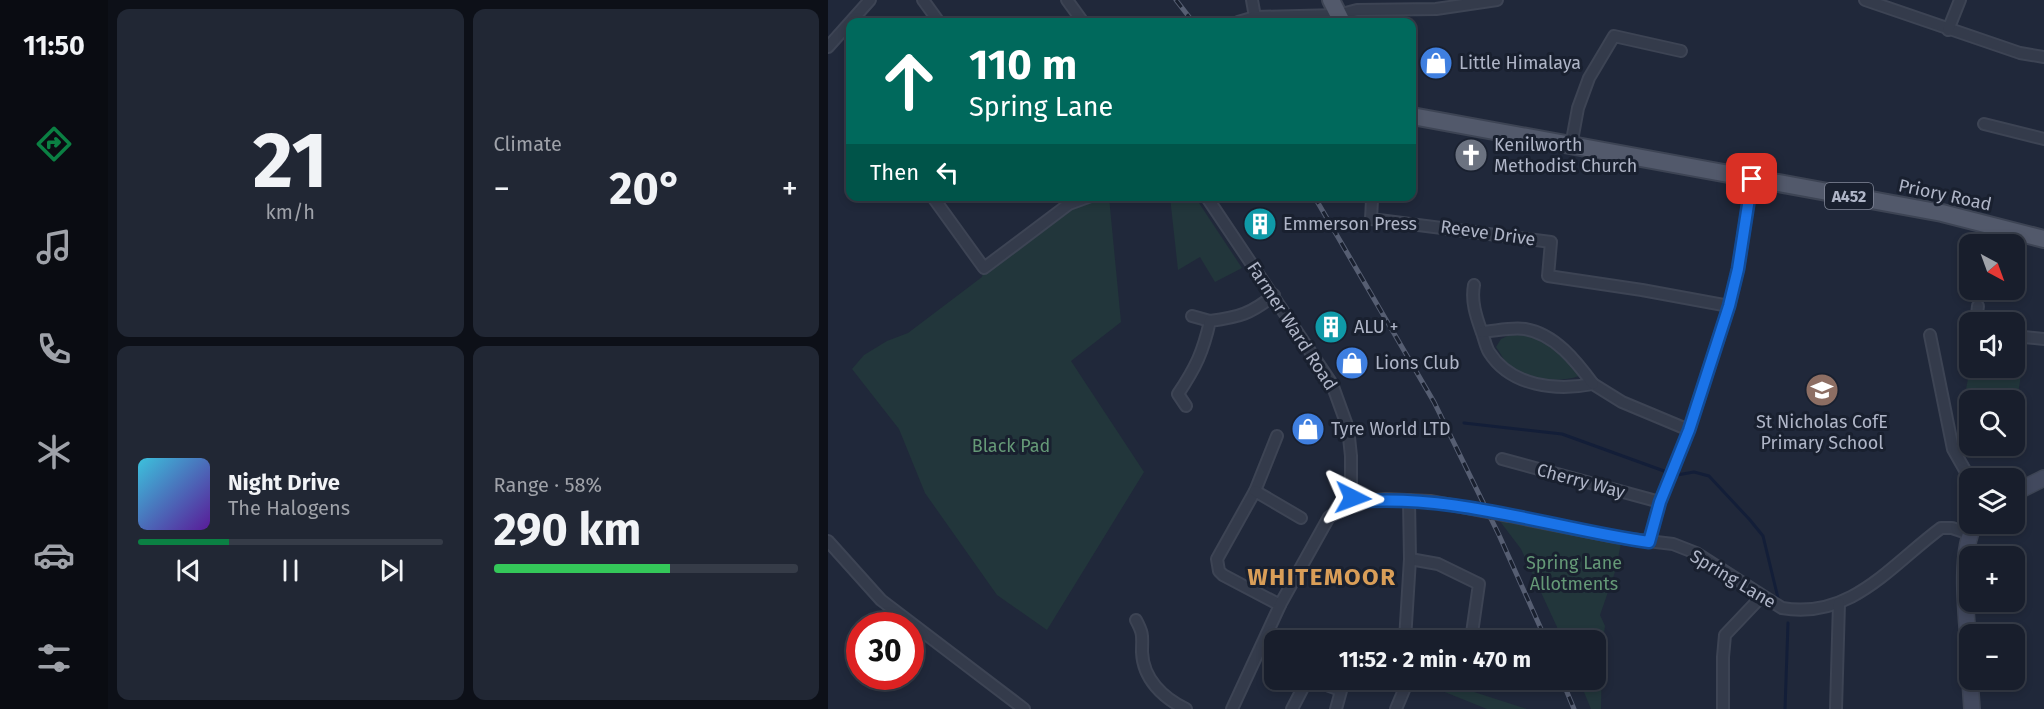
<!DOCTYPE html>
<meta charset="utf-8">
<style>
:root{--surface:#181e2c;--page:#212734;--text:#f1f3f6;--muted:#9fa2a9;--line:#363c48;--accent:#0b8043}
body{margin:0;font-family:"Fira Sans",sans-serif;background:var(--page);color:var(--text);height:100vh;display:flex;flex-direction:column;font-size:22px;white-space:nowrap}
*{box-sizing:border-box;margin:0}
p{font-size:20px;color:var(--muted)}
.icon{flex:none;width:33px;height:33px;fill:none;stroke:currentColor;stroke-width:2;stroke-linecap:round;stroke-linejoin:round}
.map{position:relative;flex:1;overflow:hidden}
.side{display:flex;flex-direction:column;gap:9px;padding:9px;background:#0d1018;width:720px}
.side>*{flex:none}
.hud{position:absolute;left:18px;top:18px;width:570px;height:183px;border-radius:12px;box-shadow:0 3px 9px #0003,0 0 0 2px var(--line);background:#00695c;color:#fff;overflow:hidden}
.needle{width:39px;rotate:139deg}
.buttons{position:absolute;left:1131px;top:234px;display:grid;gap:12px}
.buttons a{display:grid;place-items:center;width:66px;height:66px;border-radius:12px;background:var(--surface);box-shadow:0 3px 9px #0003,0 0 0 2px var(--line);font-size:30px}
.speed{position:absolute;left:18px;top:612px;display:flex;gap:12px;font-size:30px;font-weight:700;text-align:center}
.speed>*{display:grid;place-content:center;width:78px;height:78px;border-radius:50%;background:var(--surface);box-shadow:0 3px 9px #0003,0 0 0 2px var(--line);line-height:1}
.speed .limit{border:9px solid #d22;background:#fff;color:#111}
.pin{position:absolute;display:grid;place-items:center;width:51px;height:51px;color:#fff;margin:-26px;border-radius:12px;box-shadow:0 3px 9px #0006}
.me{position:absolute;width:66px;margin:-33px;rotate:93deg;stroke-linejoin:round;filter:drop-shadow(0 0 4px #0008)}
.turn{display:flex;align-items:center;gap:21px;height:126px;padding:0 24px;font-size:27px}
.turn .icon{width:78px;height:78px;stroke-width:2.5}
.turn b{display:block;font-size:42px;line-height:51px}
.then{display:flex;align-items:center;height:57px;padding:0 24px;background:#0003;gap:12px;font-size:22px}
.big{font-size:45px;font-weight:700;line-height:1.1}
.side .tile{flex:1;display:flex;flex-direction:column;justify-content:center;gap:9px;min-width:0;padding:0 21px;border-radius:12px;background:var(--page)}
.side .dial{align-items:center;gap:0}
.dial b{font-size:78px;line-height:1}
.song{display:flex;align-items:center;gap:18px}
.cover{width:72px;height:72px;border-radius:9px;background:linear-gradient(135deg,hsl(190 70% 55%),hsl(270 70% 35%))}
.played{height:6px;border-radius:3px;background:linear-gradient(90deg,var(--accent) 30%,var(--line) 30%)}
.keys{display:flex;justify-content:space-around;direction:ltr}
.heat{display:flex;justify-content:space-between;align-items:center;font-size:33px;direction:ltr}
.charge{height:9px;border-radius:4px;background:linear-gradient(90deg,#34c759 58%,var(--line) 0)}
.side .tiles{flex:1;display:grid;gap:9px;grid-template-columns:repeat(2,1fr)}
.trip{position:absolute;left:436px;top:630px;width:342px;height:60px;border-radius:12px;background:var(--surface);box-shadow:0 3px 9px #0003,0 0 0 2px var(--line);font-weight:700;line-height:60px;text-align:center}
main{display:flex;flex:1;min-height:0}
.dock{display:flex;flex-direction:column;width:108px;justify-content:space-around;align-items:center;background:#0a0c12;color:var(--muted)}
.dock .icon{width:42px;height:42px}
.dock .selected{color:var(--accent)}
.dock b{font-size:27px;color:var(--text)}
.map>svg:first-child{display:block}
.green{fill:#22363b}
.lines{fill:none;stroke-linecap:round;stroke-linejoin:round}
.stream{stroke:#131e38;stroke-width:3}
.street-casing{stroke:#3d4454;stroke-width:14}
.secondary-casing{stroke:#3d4454;stroke-width:18}
.primary-casing{stroke:#3d4454;stroke-width:20}
.street{stroke:#343b4b;stroke-width:10}
.secondary{stroke:#42495e;stroke-width:15}
.primary{stroke:#52596b;stroke-width:16}
.rail-casing{stroke:#565e72;stroke-width:5}
.rail{stroke:#19202f;stroke-width:3;stroke-dasharray:9;stroke-linecap:butt}
.street-bridge-casing{stroke:#3d4454;stroke-width:14;stroke-linecap:butt}
.street-bridge{stroke:#343b4b;stroke-width:10}
.route-casing{stroke:#114b97;stroke-width:15}
.route{stroke:#1a73e8;stroke-width:10}
.labels{text-anchor:middle;stroke-width:6;stroke-linejoin:round;paint-order:stroke}
.shield{fill:#19202f;stroke:#828899;stroke-width:1.5}
.shield-label{font-size:16px;font-weight:bold;fill:#afb5c7}
.poi-label{font-size:18px;fill:#afb5c7;stroke:#19202f;text-anchor:start}
.street-label{font-size:18px;fill:#afb5c7;stroke:#19202f}
.park-label{font-size:18px;fill:#659977;stroke:#19202f}
.district-label{font-size:24px;font-weight:bold;letter-spacing:1.5px;fill:#d99e58;stroke:#19202f}
</style>
<main>
<nav class="dock">
<b>11:50</b>
<svg class="icon selected" aria-label="directions" viewBox="0 0 24 24"><path d="M12 3l9 9-9 9-9-9zM9 14v-3h6M13 9l2 2-2 2"/></svg>
<svg class="icon" aria-label="music" viewBox="0 0 24 24"><path d="M9 18V5l10-2v13"/><circle cx="6" cy="18" r="3"/><circle cx="16" cy="16" r="3"/></svg>
<svg class="icon" aria-label="phone" viewBox="0 0 24 24"><path d="M5 4h4l2 5-3 2q2 4 5 5l2-3 5 2v4C11 20 4 13 5 4z"/></svg>
<svg class="icon" aria-label="climate" viewBox="0 0 24 24"><path d="M12 3v18M4 7l16 10M4 17L20 7"/></svg>
<svg class="icon" aria-label="car" viewBox="0 0 24 24"><path d="M5 17H2v-5l4-1 3-4h7l3 4 3 1v5h-3M9 17h6M6 11h13"/><circle cx="7" cy="17" r="2"/><circle cx="17" cy="17" r="2"/></svg>
<svg class="icon" aria-label="filters" viewBox="0 0 24 24"><path d="M4 7h16M4 17h16"/><circle cx="9" cy="7" r="2"/><circle cx="15" cy="17" r="2"/></svg>
</nav>
<section class="side">
<div class="tiles">
<div class="tile dial"><b>21</b><p>km/h</p></div>
<div class="tile"><p>Climate</p>
<div class="heat"><a>−</a><b class="big">20°</b><a>+</a></div>
</div>
<div class="tile">
<div class="song"><i class="cover"></i><div><b>Night Drive</b><p>The Halogens</p></div></div>
<div class="played"></div>
<div class="keys"><svg class="icon" aria-label="previous" viewBox="0 0 24 24"><path d="M18 5L8 12l10 7zM5 5v14"/></svg><svg class="icon" aria-label="pause" viewBox="0 0 24 24"><path d="M8 5v14M16 5v14"/></svg><svg class="icon" aria-label="next" viewBox="0 0 24 24"><path d="M6 5l10 7-10 7zM19 5v14"/></svg></div>
</div>
<div class="tile"><p>Range · 58%</p><b class="big">290 km</b><div class="charge"></div></div>
</div>
</section>
<div class="map">
<svg width="1216" height="709" viewBox="0 0 1216 709">
<rect width="100%" height="100%" fill="#20283a"/>
<g class="green">
<polygon points="263,197 281,197 293,322 243,361 316,472 219,630 169,595 97,493 71,429 24,369 36,355 59,341 80,333 154,277 156,268 241,204"/>
<polygon points="342,197 367,197 414,268 387,282 372,257 350,270"/>
<path d="M686,333L712,338L734,354L751,376C728,384 698,379 679,363C675,359 672,352 668,347L673,339Z"/>
<polygon points="1142,368 1194,369 1187,412 1186,400 1142,400 1141,418 1133,416"/>
<polygon points="671,520 793,543 788,569 772,615 777,626 774,647 773,709 763,709 751,680 768,680 768,640 735,640 693,549"/>
<polygon points="587,680 609,680 699,709 659,709"/>
</g>
<g class="lines">
<g class="stream">
<polyline points="636,423 734,434 836,471"/>
<polyline points="849,475 866,472 881,476 922,520 935,536 950,598"/>
<polyline points="957,709 960,623"/>
</g>
<g class="street-casing">
<g id="street">
<polyline points="95,0 111,22"/>
<polyline points="239,0 255,22"/>
<polyline points="424,0 427,17"/>
<polyline points="1037,0 1192,53 1216,57"/>
<polyline points="410,22 427,17 510,15 529,10 608,9 669,0"/>
<polyline points="1120,30 1132,0"/>
<polyline points="0,47 42,0"/>
<polyline points="1156,124 1216,139"/>
<polyline points="743,146 750,108 761,78 786,36 853,51"/>
<polyline points="104,196 156,268 241,204 263,196"/>
<polyline points="378,196 504,384 520,428 523,456 523,492 526,502"/>
<polyline points="544,200 543,219 723,242 720,276 814,290 901,306"/>
<path d="M646,285C643,301 648,316 653,330C656,337 657,345 661,352C683,387 729,391 765,384L794,402L861,430"/>
<polyline points="364,316 382,321"/>
<polyline points="1148,322 1150,306"/>
<path d="M654,332C668,331 683,327 697,329C727,334 748,361 765,384"/>
<polyline points="1102,335 1125,449 1142,479"/>
<polyline points="1186,336 1216,339"/>
<path d="M358,406L350,394C368,367 375,352 382,321C411,317 423,314 446,295"/>
<polyline points="449,436 427,491 389,559 391,571 395,575 452,605"/>
<polyline points="674,459 832,502"/>
<polyline points="427,491 473,518"/>
<path d="M681,516L786,537L845,544L868,553L954,608C1023,620 1063,565 1113,528H1124L1142,534"/>
<polyline points="0,541 53,600 196,709"/>
<polyline points="821,542 832,502 861,430 901,306 910,269 924,179"/>
<polyline points="582,559 610,564 651,584 643,640"/>
<path d="M308,620C316,635 314,636 314,652C315,679 335,698 358,709"/>
<polyline points="621,635 641,640"/>
<polyline points="577,640 582,559 581,500"/>
<polyline points="485,680 512,690"/>
<polyline points="404,709 453,603 501,517 526,502 557,499 602,501 634,507"/>
<polyline points="464,709 479,680"/>
<polyline points="508,709 516,680"/>
<polyline points="568,709 576,690 576,680"/>
<polyline points="895,709 895,657 897,635 933,597"/>
<polyline points="1008,709 1011,603"/>
</g>
</g>
<g class="secondary-casing">
<g id="secondary">
<polyline points="1186,493 1216,478"/>
<path d="M1142,664C1140,628 1129,553 1147,524"/>
<polyline points="1142,680 1144,709"/>
</g>
</g>
<g class="primary-casing">
<g id="primary">
<polyline points="503,0 514,22"/>
<polyline points="584,116 1114,213 1216,239"/>
</g>
</g>
<use href="#street" class="street"/>
<use href="#secondary" class="secondary"/>
<use href="#primary" class="primary"/>
<g class="rail-casing">
<g id="rail">
<polyline points="348,0 365,22"/>
<polyline points="486,196 606,402 671,535 718,640"/>
<polyline points="734,680 746,709"/>
</g>
</g>
<use href="#rail" class="rail"/>
<g class="street-bridge-casing">
<polyline id="street-bridge" points="634,507 681,516"/>
</g>
<use href="#street-bridge" class="street-bridge"/>
</g>
<g class="lines">
<g class="route-casing">
<path id="route" d="M525,498L526,502C626,493 723,528 821,542L832,502L861,430L901,306L910,269L924,179"/>
</g>
<use href="#route" class="route"/>
</g>
<defs>
<g id="shop-disc" transform="scale(1.725)"><circle r="9.5" fill="#3f7fe0" stroke="#19202f"/><path d="M-5-2.5h2.3a2.7 3.5 0 0 1 5.4 0H5L5.5 6h-11ZM-1.5-2.5h3a1.5 2.3 0 0 0-3 0Z" fill="#fff"/></g>
<g id="church-disc" transform="scale(1.725)"><circle r="9.5" fill="#6b7280" stroke="#19202f"/><path d="M-1.2-6h2.4v3.5h3.3v2.4h-3.3V6h-2.4V-.1h-3.3v-2.4h3.3Z" fill="#fff"/></g>
<g id="building-disc" transform="scale(1.725)"><circle r="9.5" fill="#0f9aa8" stroke="#19202f"/><path d="M-4-6H4V6H1V3H-1V6H-4ZM-2.5-4.3h1.7v1.8h-1.7ZM.8-4.3h1.7v1.8H.8ZM-2.5-1h1.7V.8h-1.7ZM.8-1h1.7V.8H.8Z" fill="#fff"/></g>
<g id="school-disc" transform="scale(1.725)"><circle r="9.5" fill="#8d6e63" stroke="#19202f"/><path d="M0-5L7-2L0 1L-7-2ZM-4 1L0 2.5L4 1V4Q0 6-4 4Z" fill="#fff"/></g>
</defs>
<g fill-rule="evenodd">
<use href="#shop-disc" x="608" y="63"/>
<use href="#church-disc" x="643" y="155"/>
<use href="#building-disc" x="432" y="224"/>
<use href="#building-disc" x="503" y="327"/>
<use href="#shop-disc" x="524" y="363"/>
<use href="#school-disc" x="994" y="390"/>
<use href="#shop-disc" x="480" y="429"/>
</g>
<g class="labels">
<rect class="shield" x="997" y="183" width="48" height="26" rx="4.5"/>
<g class="shield-label">
<text x="1021" y="202">A452</text>
</g>
<g class="poi-label">
<text x="631" y="69">Little Himalaya</text>
<text x="666" y="151">Kenilworth<tspan x="666" dy="21">Methodist Church</tspan></text>
<text x="455" y="230">Emmerson Press</text>
<text x="526" y="333">ALU +</text>
<text x="547" y="369">Lions Club</text>
<text x="994" y="428" text-anchor="middle">St Nicholas CofE<tspan x="994" dy="21">Primary School</tspan></text>
<text x="503" y="435">Tyre World LTD</text>
</g>
<g class="street-label">
<text transform="translate(1117 195) rotate(12)" y="6">Priory Road</text>
<text transform="translate(660 233) rotate(8)" y="6">Reeve Drive</text>
<text transform="translate(464 326) rotate(57)" y="6">Farmer Ward Road</text>
<text transform="translate(753 481) rotate(15)" y="6">Cherry Way</text>
<text transform="translate(905 579) rotate(31)" y="6">Spring Lane</text>
</g>
<g class="park-label">
<text x="183" y="452">Black Pad</text>
<text x="746" y="569">Spring Lane<tspan x="746" dy="21">Allotments</tspan></text>
</g>
<g class="district-label">
<text x="494" y="585">WHITEMOOR</text>
</g>
</g>
</svg>
<div class="buttons">
<a><svg class="needle" viewBox="-14 -14 28 28"><path d="M0-13l5 13h-10z" fill="#e53935"/><path d="M0 13l5-13h-10z" fill="#9fa2a9"/></svg></a>
<a><svg class="icon" aria-label="sound" viewBox="0 0 24 24"><path d="M4 9h4l5-4v14l-5-4H4zM17 9q2 3 0 6"/></svg></a>
<a><svg class="icon" aria-label="search" viewBox="0 0 24 24"><circle cx="10" cy="10" r="6"/><path d="M15 15l6 6"/></svg></a>
<a><svg class="icon" aria-label="layers" viewBox="0 0 24 24"><path d="M12 4l9 5-9 5-9-5zM3 14l9 5 9-5"/></svg></a>
<a>+</a>
<a>−</a>
</div>
<div class="speed"><div class="limit">30</div></div>
<div class="pin" style="left:924px;top:179px;background:#d93025"><svg class="icon" aria-label="arrive" viewBox="0 0 24 24"><path d="M6 21V4h12l-3 4 3 4H6"/></svg></div>
<svg class="me" style="left:525px;top:498px" viewBox="-20 -20 40 40"><path d="M0-17L14 15 0 8-14 15z" fill="#1a73e8" stroke="#fff" stroke-width="4"/></svg>
<div class="trip">11:52 · 2 min · 470 m</div>
<div class="hud">
<div class="turn"><svg class="icon" aria-label="ahead" viewBox="0 0 24 24"><path d="M12 20V5M6 11l6-6 6 6"/></svg><div><b>110 m</b>Spring Lane</div></div>
<div class="then">Then<svg class="icon" aria-label="left" viewBox="0 0 24 24"><path d="M17 20v-9H6M10 6l-5 5 5 5"/></svg></div>
</div>
</div>
</main>
